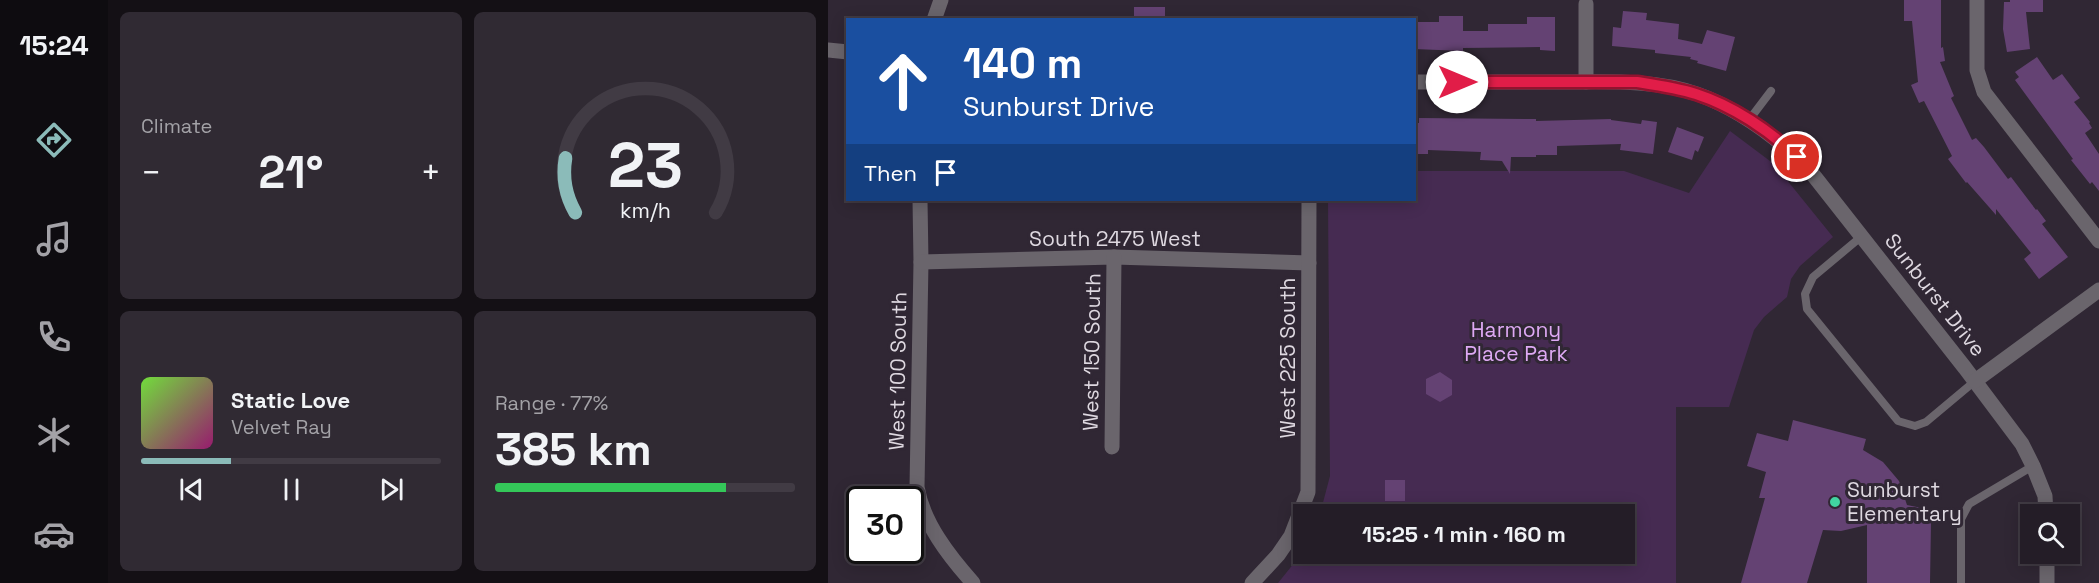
<!DOCTYPE html>
<meta charset="utf-8">
<style>
:root{--surface:#241d27;--page:#302a33;--text:#f1f3f6;--muted:#a3a2a7;--line:#413b44;--accent:#8bbbb9}
body{margin:0;font-family:"Space Grotesk",sans-serif;background:var(--page);color:var(--text);height:100vh;display:flex;flex-direction:column;font-size:22px;white-space:nowrap}
*{box-sizing:border-box;margin:0}
p{font-size:20px;color:var(--muted)}
.icon{flex:none;width:33px;height:33px;fill:none;stroke:currentColor;stroke-width:2;stroke-linecap:round;stroke-linejoin:round}
.map{position:relative;flex:1;overflow:hidden}
.drawer{display:flex;flex-direction:column;gap:12px;padding:12px;background:#141015;width:720px}
.drawer>*{flex:none}
.top-card{position:absolute;left:18px;top:18px;width:570px;height:183px;border-radius:0px;box-shadow:0 3px 15px #0003,0 0 0 2px var(--line);background:#1a4fa0;color:#fff;overflow:hidden}
.tools{position:absolute;left:1192px;top:504px;display:grid;gap:12px}
.tools a{display:grid;place-items:center;width:60px;height:60px;border-radius:0px;background:var(--surface);box-shadow:0 3px 15px #0003,0 0 0 2px var(--line);font-size:30px}
.speed{position:absolute;left:18px;top:486px;display:flex;gap:12px;font-size:30px;font-weight:700;text-align:center}
.speed>*{display:grid;place-content:center;width:78px;height:78px;border-radius:50%;background:var(--surface);box-shadow:0 3px 15px #0003,0 0 0 2px var(--line);line-height:1}
.speed .limit{border:3px solid #111;border-radius:9px;background:#fff;color:#111}
.pin{position:absolute;display:grid;place-items:center;width:51px;height:51px;color:#fff;margin:-26px;border:3px solid #fff;border-radius:50%;box-shadow:0 2px 6px #0007}
.me{position:absolute;width:66px;margin:-33px;rotate:90deg;stroke-linejoin:round;filter:drop-shadow(0 0 4px #0008)}
.turn{display:flex;align-items:center;gap:21px;height:126px;padding:0 18px;font-size:27px}
.turn .icon{width:78px;height:78px;stroke-width:2.5}
.turn b{display:block;font-size:42px;line-height:51px}
.then{display:flex;align-items:center;height:57px;padding:0 18px;background:#0003;gap:12px;font-size:22px}
.big{font-size:45px;font-weight:600;line-height:1.1}
.drawer .widget{flex:1;display:flex;flex-direction:column;justify-content:center;gap:9px;min-width:0;padding:0 21px;border-radius:9px;background:var(--page)}
.drawer .dial{align-items:center;gap:0}
.dial svg{height:156px;overflow:visible;fill:none;stroke:var(--line);stroke-width:7;stroke-linecap:round;text-anchor:middle}
.dial text{fill:var(--text);stroke:none}
.song{display:flex;align-items:center;gap:18px}
.cover{width:72px;height:72px;border-radius:9px;background:linear-gradient(135deg,hsl(100 70% 55%),hsl(320 70% 35%))}
.played{height:6px;border-radius:3px;background:linear-gradient(90deg,var(--accent) 30%,var(--line) 30%)}
.keys{display:flex;justify-content:space-around;direction:ltr}
.heat{display:flex;justify-content:space-between;align-items:center;font-size:33px;direction:ltr}
.charge{height:9px;border-radius:4px;background:linear-gradient(90deg,#34c759 77%,var(--line) 0)}
.drawer .tiles{flex:1;display:grid;gap:12px;grid-template-columns:repeat(2,1fr)}
.trip{position:absolute;left:465px;top:504px;width:342px;height:60px;border-radius:0px;background:var(--surface);box-shadow:0 3px 15px #0003,0 0 0 2px var(--line);font-weight:600;line-height:60px;text-align:center}
main{display:flex;flex:1;min-height:0}
.tab-bar{display:flex;flex-direction:column;width:108px;justify-content:space-around;align-items:center;background:#0e0c10;color:var(--muted)}
.tab-bar .icon{width:42px;height:42px}
.tab-bar .current{color:var(--accent)}
.tab-bar b{font-size:27px;color:var(--text)}
.map>svg:first-child{display:block}
.green{fill:#462b52}
.building{fill:#644273}
.lines{fill:none;stroke-linecap:round;stroke-linejoin:round}
.lane{stroke:#6a656c;stroke-width:8}
.street{stroke:#6a656c;stroke-width:15}
.route-casing{stroke:#92132f;stroke-width:15}
.route{stroke:#e11d48;stroke-width:10}
.poi-dot{fill:#41d4a1;stroke:#302734;stroke-width:2}
.labels{text-anchor:middle;stroke-width:6;stroke-linejoin:round;paint-order:stroke}
.street-label{font-size:21px;fill:#ded8e0;stroke:#302734}
.park-label{font-size:21px;fill:#dea9f4;stroke:#302734}
.poi-label{font-size:21px;fill:#ded8e0;stroke:#302734;text-anchor:start}
</style>
<main>
<nav class="tab-bar">
<b>15:24</b>
<svg class="icon current" aria-label="directions" viewBox="0 0 24 24"><path d="M12 3l9 9-9 9-9-9zM9 14v-3h6M13 9l2 2-2 2"/></svg>
<svg class="icon" aria-label="music" viewBox="0 0 24 24"><path d="M9 18V5l10-2v13"/><circle cx="6" cy="18" r="3"/><circle cx="16" cy="16" r="3"/></svg>
<svg class="icon" aria-label="phone" viewBox="0 0 24 24"><path d="M5 4h4l2 5-3 2q2 4 5 5l2-3 5 2v4C11 20 4 13 5 4z"/></svg>
<svg class="icon" aria-label="climate" viewBox="0 0 24 24"><path d="M12 3v18M4 7l16 10M4 17L20 7"/></svg>
<svg class="icon" aria-label="car" viewBox="0 0 24 24"><path d="M5 17H2v-5l4-1 3-4h7l3 4 3 1v5h-3M9 17h6M6 11h13"/><circle cx="7" cy="17" r="2"/><circle cx="17" cy="17" r="2"/></svg>
</nav>
<section class="drawer">
<div class="tiles">
<div class="widget"><p>Climate</p>
<div class="heat"><a>−</a><b class="big">21°</b><a>+</a></div>
</div>
<div class="widget dial"><svg viewBox="0 0 100 80">
<path d="M14 69A42 42 0 1 1 86 69"/>
<path d="M14 69A42 42 0 0 1 9 41" stroke="#8bbbb9"/>
<text x="50" y="56" font-size="32" font-weight="700">23</text>
<text x="50" y="72" font-size="11">km/h</text>
</svg></div>
<div class="widget">
<div class="song"><i class="cover"></i><div><b>Static Love</b><p>Velvet Ray</p></div></div>
<div class="played"></div>
<div class="keys"><svg class="icon" aria-label="previous" viewBox="0 0 24 24"><path d="M18 5L8 12l10 7zM5 5v14"/></svg><svg class="icon" aria-label="pause" viewBox="0 0 24 24"><path d="M8 5v14M16 5v14"/></svg><svg class="icon" aria-label="next" viewBox="0 0 24 24"><path d="M6 5l10 7-10 7zM19 5v14"/></svg></div>
</div>
<div class="widget"><p>Range · 77%</p><b class="big">385 km</b><div class="charge"></div></div>
</div>
</section>
<div class="map">
<svg width="1271" height="583" viewBox="0 0 1271 583">
<rect width="100%" height="100%" fill="#302734"/>
<polygon class="green" points="902,131 946,164 1005,237 972,266 963,279 959,297 936,317 926,330 901,407 848,407 848,583 450,583 475,552 796,554 796,514 492,514 502,476 500,200 586,200 587,171 796,171 861,193"/>
<g class="building">
<polygon points="1076,0 1113,0 1113,48 1115,47 1117,61 1112,62 1126,96 1123,98 1144,140 1148,138 1156,147 1180,179 1183,177 1208,210 1209,209 1218,221 1214,224 1240,257 1211,279 1196,259 1203,253 1168,209 1168,215 1139,182 1138,183 1120,159 1124,156 1096,101 1091,103 1083,85 1090,82 1084,21 1076,21"/>
<polygon points="1182,0 1215,0 1215,12 1198,12 1202,49 1179,52 1175,29 1176,2 1182,2"/>
<rect x="306" y="7" width="31" height="13"/>
<polygon points="795,11 819,13 818,20 851,24 850,39 874,44 879,30 907,37 898,71 869,63 870,61 862,59 863,57 827,53 827,50 784,46 785,27 793,28"/>
<polygon points="611,16 635,16 635,31 660,31 660,24 699,24 699,17 727,17 727,51 712,50 712,47 635,48 635,51 586,49 586,22 611,22"/>
<polygon points="1209,57 1225,80 1234,74 1252,98 1246,102 1262,122 1261,123 1264,128 1257,133 1271,154 1271,191 1264,182 1262,184 1243,160 1245,159 1187,80 1191,77 1187,72"/>
<polygon points="591,118 708,119 708,121 783,119 783,120 813,124 814,120 829,122 825,154 792,150 793,144 729,146 729,155 708,155 708,157 683,157 682,174 674,161 652,160 653,152 600,150 600,154 586,154 586,123 591,123"/>
<polygon points="849,127 876,137 870,152 867,150 864,160 840,152"/>
<polygon points="612,372 624,380 624,395 612,402 598,394 598,379"/>
<polygon points="965,420 1038,439 1035,450 1055,462 1071,481 1079,505 1094,508 1094,520 1103,522 1102,583 1039,583 1039,525 1013,531 995,530 979,583 913,583 937,498 931,498 938,472 919,466 929,433 960,441"/>
<rect x="557" y="480" width="20" height="21"/>
</g>
<g class="lines">
<g class="lane">
<polyline points="921,120 943,91"/>
<polyline points="1034,236 985,277 977,294 979,309 1070,421 1087,426 1098,422 1147,381"/>
<polyline points="1133,583 1133,519 1141,504 1205,466"/>
</g>
<g class="street">
<polyline points="1149,0 1149,70 1156,92 1271,241"/>
<polyline points="758,4 758,82"/>
<polyline points="106,20 113,0"/>
<polyline points="0,50 20,52"/>
<path d="M586,82C635,82 684,82 733,82C778,82 825,79 869,94C911,109 947,136 979,167L1137,368L1194,444L1205,466L1217,496L1218,514"/>
<path d="M92,200L93,262L89,487C95,523 121,556 145,583"/>
<polyline points="93,262 286,257 481,263"/>
<polyline points="1147,381 1271,290"/>
<polyline points="284,447 286,257"/>
<polyline points="1219,554 1219,583"/>
<polyline points="424,583 450,555 463,536 480,492 481,200"/>
</g>
</g>
<g class="lines">
<g class="route-casing">
<path id="route" d="M629,82H809C828,85 849,88 868,94C905,106 941,130 969,157"/>
</g>
<use href="#route" class="route"/>
</g>
<circle class="poi-dot" cx="1007" cy="502" r="6"/>
<g class="labels">
<g class="street-label">
<text x="287" y="246">South 2475 West</text>
<text transform="translate(1107 295) rotate(52)" y="7">Sunburst Drive</text>
<text transform="translate(264 352) rotate(-89)" y="7">West 150 South</text>
<text transform="translate(460 358) rotate(-90)" y="7">West 225 South</text>
<text transform="translate(70 371) rotate(-89)" y="7">West 100 South</text>
</g>
<g class="park-label">
<text x="688" y="337">Harmony<tspan x="688" dy="24">Place Park</tspan></text>
</g>
<g class="poi-label">
<text x="1019" y="497">Sunburst<tspan x="1019" dy="24">Elementary</tspan></text>
</g>
</g>
</svg>
<div class="tools">
<a><svg class="icon" aria-label="search" viewBox="0 0 24 24"><circle cx="10" cy="10" r="6"/><path d="M15 15l6 6"/></svg></a>
</div>
<div class="speed"><div class="limit">30</div></div>
<div class="pin" style="left:969px;top:157px;background:#d93025"><svg class="icon" aria-label="arrive" viewBox="0 0 24 24"><path d="M6 21V4h12l-3 4 3 4H6"/></svg></div>
<svg class="me" style="left:629px;top:82px" viewBox="-20 -20 40 40"><circle r="19" fill="#fff"/><path d="M0-13L10 11 0 6-10 11z" fill="#e11d48"/></svg>
<div class="trip">15:25 · 1 min · 160 m</div>
<div class="top-card">
<div class="turn"><svg class="icon" aria-label="ahead" viewBox="0 0 24 24"><path d="M12 20V5M6 11l6-6 6 6"/></svg><div><b>140 m</b>Sunburst Drive</div></div>
<div class="then">Then<svg class="icon" aria-label="arrive" viewBox="0 0 24 24"><path d="M6 21V4h12l-3 4 3 4H6"/></svg></div>
</div>
</div>
</main>
